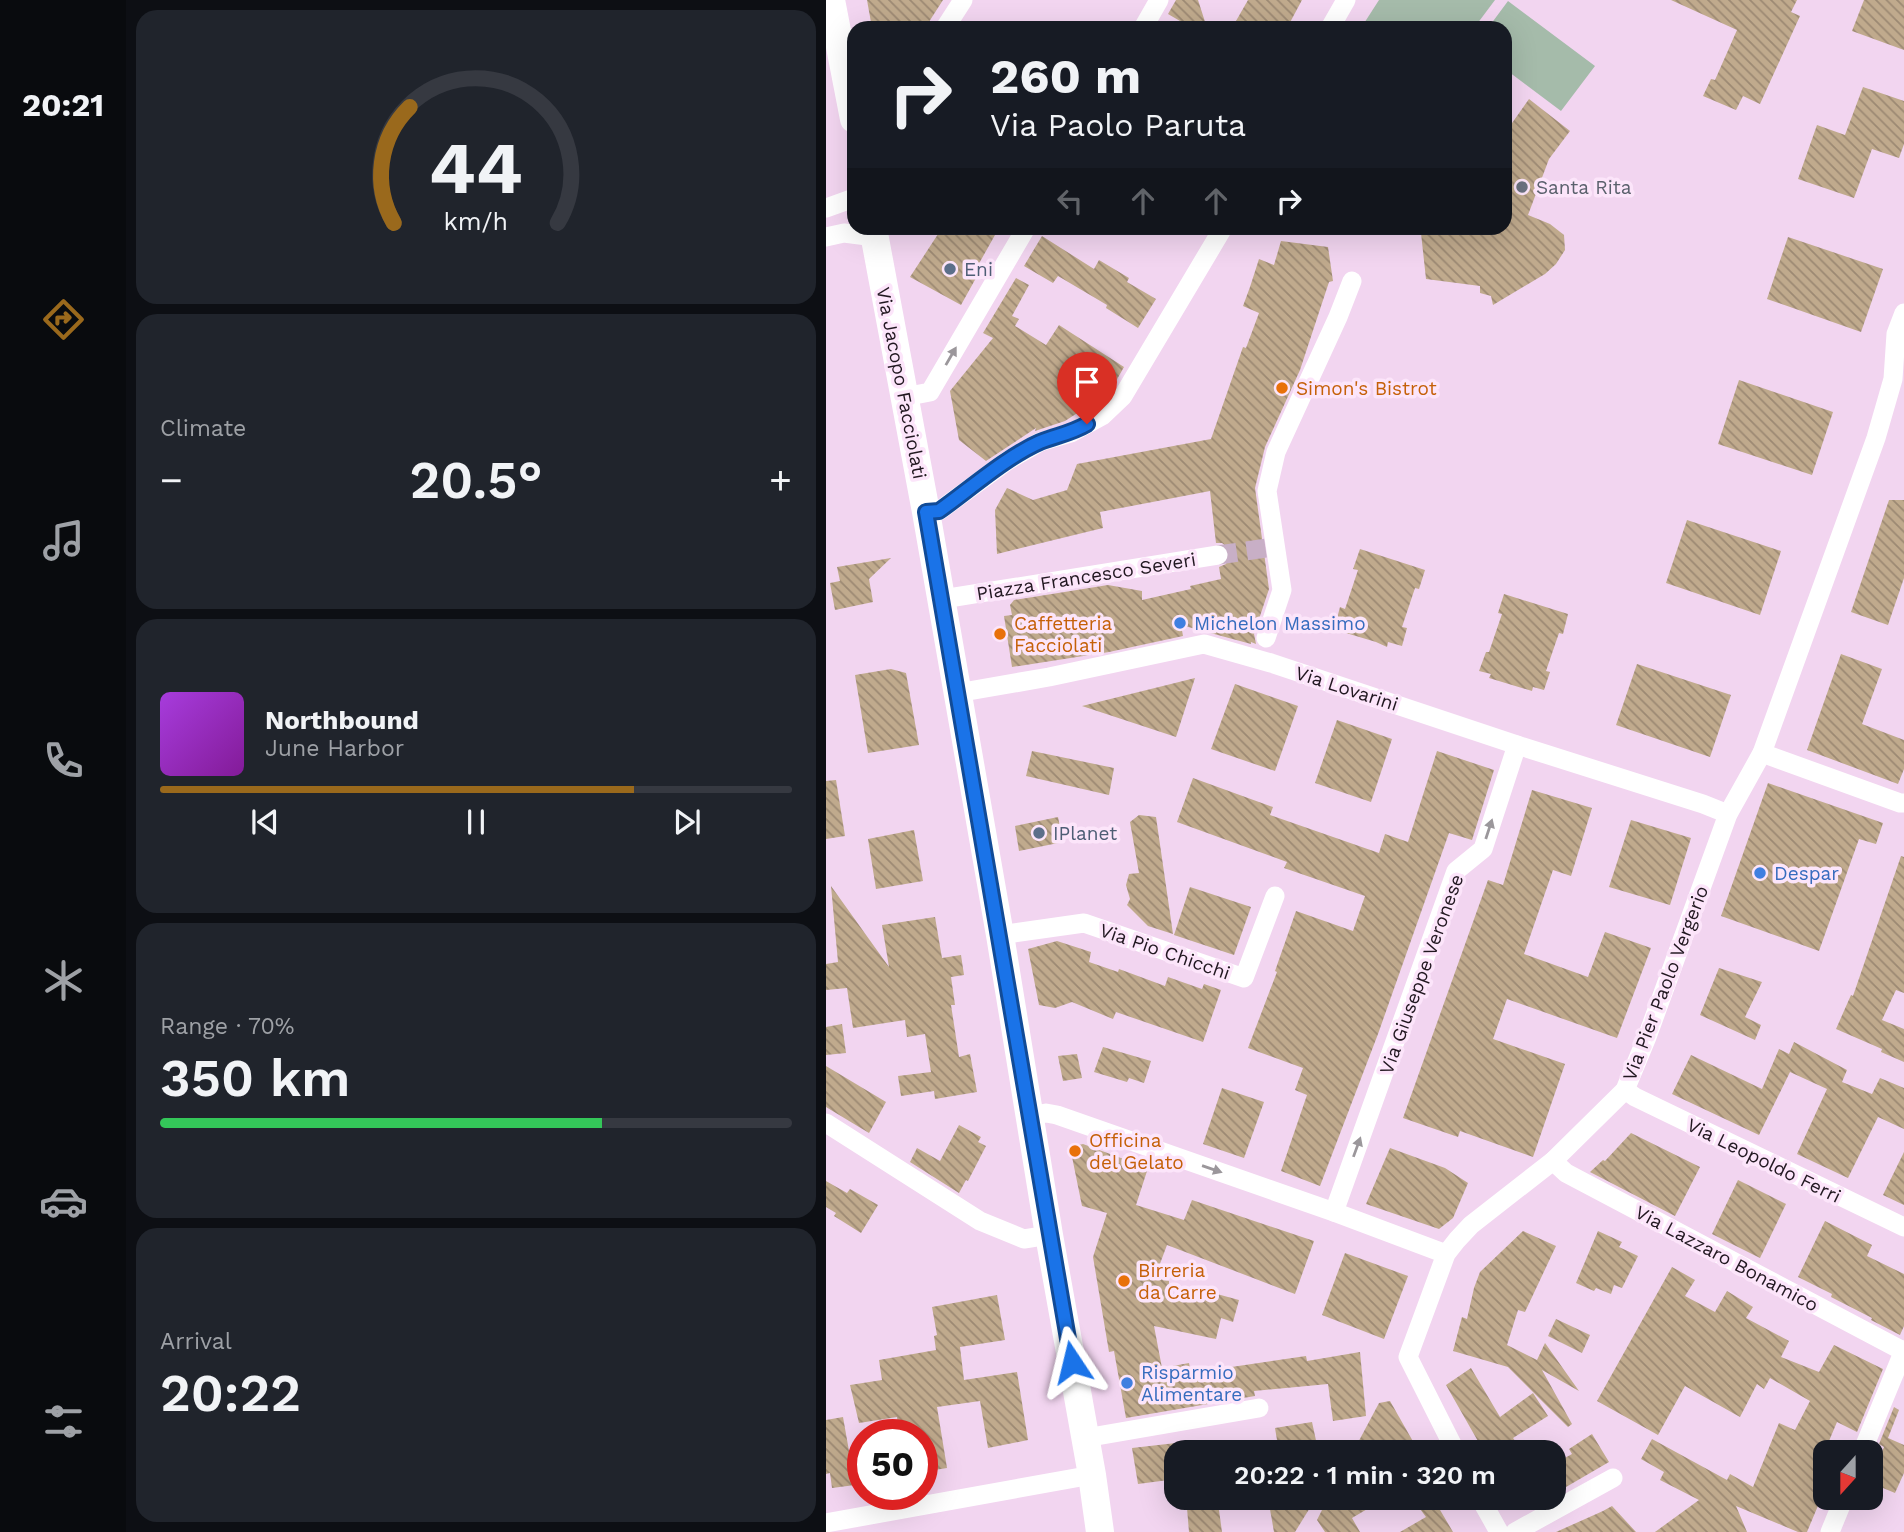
<!DOCTYPE html>
<meta charset="utf-8">
<style>
:root{--surface:#171b24;--page:#20242c;--text:#f1f3f6;--muted:#9ea1a6;--line:#363941;--accent:#9a691c}
body{margin:0;font-family:"Work Sans",sans-serif;background:var(--page);color:var(--text);height:100vh;display:flex;flex-direction:column;font-size:26px;white-space:nowrap}
*{box-sizing:border-box;margin:0}
p{font-size:23px;color:var(--muted)}
.icon{flex:none;width:38px;height:38px;fill:none;stroke:currentColor;stroke-width:2;stroke-linecap:round;stroke-linejoin:round}
.map{position:relative;flex:1;overflow:hidden}
.drawer{display:flex;flex-direction:column;gap:10px;padding:10px;background:#0d0f14;width:700px}
.drawer>*{flex:none}
.banner{position:absolute;left:21px;top:21px;width:665px;height:214px;border-radius:21px;box-shadow:0 7px 28px #0002;background:#171b24;color:var(--text);overflow:hidden}
.needle{width:46px;rotate:201deg}
.controls{position:absolute;left:987px;top:1440px;display:grid;gap:14px}
.controls a{display:grid;place-items:center;width:70px;height:70px;border-radius:14px;background:var(--surface);box-shadow:0 7px 28px #0002;font-size:35px}
.speed{position:absolute;left:21px;top:1419px;display:flex;gap:14px;font-size:35px;font-weight:700;text-align:center}
.speed>*{display:grid;place-content:center;width:91px;height:91px;border-radius:50%;background:var(--surface);box-shadow:0 7px 28px #0002;line-height:1}
.speed .limit{border:10px solid #d22;background:#fff;color:#111}
.pin{position:absolute;display:grid;place-items:center;width:60px;height:60px;color:#fff;margin:-72px -30px;border-radius:50% 50% 50% 0;rotate:-45deg;box-shadow:0 0 7px #0007}
.pin .icon{rotate:45deg}
.me{position:absolute;width:77px;margin:-38px;rotate:350deg;stroke-linejoin:round;filter:drop-shadow(0 0 5px #0008)}
.turn{display:flex;align-items:center;gap:24px;height:147px;padding:0 28px;font-size:32px}
.turn .icon{width:91px;height:91px;stroke-width:2.5}
.turn b{display:block;font-size:49px;line-height:60px}
.lanes{display:flex;align-items:center;height:66px;padding:0 28px;background:#0003;justify-content:center;gap:35px;direction:ltr}
.lanes .off{opacity:.35}
.big{font-size:52px;font-weight:600;line-height:1.1}
.drawer .tile{flex:1;display:flex;flex-direction:column;justify-content:center;gap:10px;min-width:0;padding:0 24px;border-radius:21px;background:var(--page)}
.drawer .dial{align-items:center;gap:0}
.dial svg{height:182px;overflow:visible;fill:none;stroke:var(--line);stroke-width:7;stroke-linecap:round;text-anchor:middle}
.dial text{fill:var(--text);stroke:none}
.song{display:flex;align-items:center;gap:21px}
.cover{width:84px;height:84px;border-radius:10px;background:linear-gradient(135deg,hsl(280 70% 55%),hsl(290 70% 35%))}
.played{height:7px;border-radius:4px;background:linear-gradient(90deg,var(--accent) 75%,var(--line) 75%)}
.keys{display:flex;justify-content:space-around;direction:ltr}
.heat{display:flex;justify-content:space-between;align-items:center;font-size:38px;direction:ltr}
.charge{height:10px;border-radius:5px;background:linear-gradient(90deg,#34c759 70%,var(--line) 0)}
.trip{position:absolute;left:338px;top:1440px;width:402px;height:70px;border-radius:21px;background:var(--surface);box-shadow:0 7px 28px #0002;font-weight:600;line-height:70px;text-align:center}
main{display:flex;flex:1;min-height:0}
.tab-bar{display:flex;flex-direction:column;width:126px;justify-content:space-around;align-items:center;background:#090b0e;color:var(--muted)}
.tab-bar .icon{width:49px;height:49px}
.tab-bar .current{color:var(--accent)}
.tab-bar b{font-size:32px;color:var(--text)}
.map>svg:first-child{display:block}
.green{fill:#a5bbaa}
.building{fill:url(#building-back-hatch)}
.lines{fill:none;stroke-linecap:round;stroke-linejoin:round}
.street-tunnel{stroke:#c8afc6;stroke-width:19;stroke-dasharray:19 10;stroke-linecap:butt}
.street{stroke:#fff;stroke-width:19}
.secondary{stroke:#fff;stroke-width:28}
.oneway{fill:#9b979b}
.route-casing{stroke:#114b97;stroke-width:18}
.route{stroke:#1a73e8;stroke-width:12}
.worship-dot{fill:#6b7280;stroke:#fce5fa;stroke-width:2.5}
.service-dot{fill:#5c6f8a;stroke:#fce5fa;stroke-width:2.5}
.food-dot{fill:#e8710a;stroke:#fce5fa;stroke-width:2.5}
.shop-dot{fill:#3f7fe0;stroke:#fce5fa;stroke-width:2.5}
.labels{text-anchor:middle;stroke-width:7;stroke-linejoin:round;paint-order:stroke}
.worship-label{font-size:19px;fill:#5b616d;stroke:#fce5fa;text-anchor:start}
.service-label{font-size:19px;fill:#4e5e75;stroke:#fce5fa;text-anchor:start}
.street-label{font-size:19px;fill:#211720;stroke:#fce5fa}
.food-label{font-size:19px;fill:#c56008;stroke:#fce5fa;text-anchor:start}
.shop-label{font-size:19px;fill:#366cbe;stroke:#fce5fa;text-anchor:start}
</style>
<main>
<nav class="tab-bar">
<b>20:21</b>
<svg class="icon current" aria-label="directions" viewBox="0 0 24 24"><path d="M12 3l9 9-9 9-9-9zM9 14v-3h6M13 9l2 2-2 2"/></svg>
<svg class="icon" aria-label="music" viewBox="0 0 24 24"><path d="M9 18V5l10-2v13"/><circle cx="6" cy="18" r="3"/><circle cx="16" cy="16" r="3"/></svg>
<svg class="icon" aria-label="phone" viewBox="0 0 24 24"><path d="M5 4h4l2 5-3 2q2 4 5 5l2-3 5 2v4C11 20 4 13 5 4z"/></svg>
<svg class="icon" aria-label="climate" viewBox="0 0 24 24"><path d="M12 3v18M4 7l16 10M4 17L20 7"/></svg>
<svg class="icon" aria-label="car" viewBox="0 0 24 24"><path d="M5 17H2v-5l4-1 3-4h7l3 4 3 1v5h-3M9 17h6M6 11h13"/><circle cx="7" cy="17" r="2"/><circle cx="17" cy="17" r="2"/></svg>
<svg class="icon" aria-label="filters" viewBox="0 0 24 24"><path d="M4 7h16M4 17h16"/><circle cx="9" cy="7" r="2"/><circle cx="15" cy="17" r="2"/></svg>
</nav>
<section class="drawer">
<div class="tile dial"><svg viewBox="0 0 100 80">
<path d="M14 69A42 42 0 1 1 86 69"/>
<path d="M14 69A42 42 0 0 1 21 18" stroke="#9a691c"/>
<text x="50" y="56" font-size="32" font-weight="700">44</text>
<text x="50" y="72" font-size="11">km/h</text>
</svg></div>
<div class="tile"><p>Climate</p>
<div class="heat"><a>−</a><b class="big">20.5°</b><a>+</a></div>
</div>
<div class="tile">
<div class="song"><i class="cover"></i><div><b>Northbound</b><p>June Harbor</p></div></div>
<div class="played"></div>
<div class="keys"><svg class="icon" aria-label="previous" viewBox="0 0 24 24"><path d="M18 5L8 12l10 7zM5 5v14"/></svg><svg class="icon" aria-label="pause" viewBox="0 0 24 24"><path d="M8 5v14M16 5v14"/></svg><svg class="icon" aria-label="next" viewBox="0 0 24 24"><path d="M6 5l10 7-10 7zM19 5v14"/></svg></div>
</div>
<div class="tile"><p>Range · 70%</p><b class="big">350 km</b><div class="charge"></div></div>
<div class="tile"><p>Arrival</p><b class="big">20:22</b></div>
</section>
<div class="map">
<svg width="1078" height="1532" viewBox="0 0 1078 1532">
<defs>
<pattern id="building-back-hatch" width="6" height="6" patternUnits="userSpaceOnUse" patternTransform="scale(1.75)"><rect width="6" height="6" fill="#c0aa8d"/><path d="M-1 5l2 2M0 0l6 6M5-1l2 2" fill="none" stroke="#9c8973"/></pattern>
</defs>
<rect width="100%" height="100%" fill="#f2d5f0"/>
<g class="green">
<polygon points="553,0 669,0 648,28 535,28"/>
<polygon points="682,1 769,66 735,111 679,69 679,28 662,28"/>
</g>
<g class="building">
<polygon points="41,0 117,0 99,28 46,28"/>
<polygon points="350,0 372,0 381,28 366,28 342,14"/>
<polygon points="422,0 476,0 461,28 406,28"/>
<polygon points="845,0 971,0 965,12 974,16 934,104 917,96 910,110 877,96 885,79 889,80 911,30"/>
<polygon points="1038,0 1078,0 1078,50 1026,31"/>
<polygon points="1037,87 1078,101 1078,144 1073,158 1046,149 1028,198 972,179 991,125 1019,135"/>
<polygon points="703,99 744,131 723,159 702,215 724,224 738,235 739,250 730,264 719,274 667,305 665,296 654,293 654,286 600,279 595,233 599,232 599,228 679,228 679,133"/>
<polygon points="116,228 155,228 169,235 146,276 150,278 135,305 84,277"/>
<polygon points="216,236 268,269 273,260 303,278 301,282 330,299 312,328 280,308 281,305 232,276 227,283 198,266"/>
<polygon points="962,237 1057,269 1035,332 941,299"/>
<polygon points="455,241 502,247 507,281 503,282 474,370 439,447 429,488 443,589 428,634 430,644 425,642 425,644 355,625 357,636 283,652 186,667 178,616 186,615 184,605 188,600 282,585 316,591 316,600 365,589 364,586 395,579 393,567 400,564 404,554 401,547 396,543 390,543 384,491 274,512 277,528 171,554 169,510 181,488 207,500 241,490 251,464 385,439 417,347 420,348 433,313 417,306 424,287 433,259 448,265"/>
<polygon points="190,278 203,285 186,316 193,319 189,326 220,345 233,325 298,367 286,388 284,386 278,397 274,395 268,405 263,402 253,412 239,421 209,431 210,428 160,461 133,440 124,391 167,338 157,333"/>
<polygon points="913,380 1007,412 986,475 892,444"/>
<polygon points="1063,500 1078,500 1078,578 1062,625 1025,612"/>
<polygon points="861,520 955,551 934,615 840,583"/>
<polygon points="534,549 599,570 593,589 589,588 576,627 581,628 576,646 562,642 561,647 550,642 520,633 520,630 509,626 514,607 519,609 532,570 527,569"/>
<polygon points="65,558 43,579 47,602 9,610 4,583 14,581 11,567"/>
<polygon points="678,594 742,614 737,634 733,633 720,671 724,672 718,690 707,687 706,691 663,678 665,674 653,671 660,652 663,652 676,614 672,613"/>
<polygon points="1015,654 1056,669 1036,724 1078,740 1078,769 1072,784 981,750"/>
<polygon points="811,664 905,695 884,757 790,725"/>
<polygon points="65,669 80,673 93,745 42,753 29,675"/>
<polygon points="369,678 350,737 256,706 345,684"/>
<polygon points="409,684 472,706 449,771 385,749"/>
<polygon points="511,720 566,739 545,802 489,783"/>
<polygon points="206,751 288,768 283,795 200,776"/>
<polygon points="611,751 668,770 646,840 623,833 552,1034 494,1186 455,1171 481,1095 469,1090 477,1068 422,1048 451,972 449,971 470,911 527,931 539,896 458,868 461,862 351,822 367,778 447,807 444,815 553,853 559,834 582,842"/>
<polygon points="10,780 19,836 0,839 0,781"/>
<polygon points="942,783 1057,823 1050,844 1033,839 993,951 895,916"/>
<polygon points="706,790 766,808 745,876 727,870 698,954 762,977 779,932 825,948 791,1038 681,999 667,1039 739,1064 707,1157 634,1131 632,1137 577,1118 662,880 677,885"/>
<polygon points="313,815 330,817 347,934 322,926 301,905 304,899 300,885 303,874 313,873 304,822"/>
<polygon points="232,817 237,842 193,851 189,826"/>
<polygon points="805,820 865,838 844,905 783,887"/>
<polygon points="88,830 97,881 50,889 42,839"/>
<polygon points="1075,856 1078,857 1078,993 1070,990 1056,1020 1078,1029 1078,1062 1055,1052 1056,1049 1010,1029 1025,995 1027,996"/>
<polygon points="5,886 63,967 56,925 109,917 116,958 135,955 138,975 125,977 129,1005 125,1005 133,1057 144,1054 151,1092 109,1099 108,1091 75,1096 72,1076 105,1072 99,1034 81,1037 79,1020 27,1028 21,988 0,990 0,964 12,962"/>
<polygon points="364,887 425,907 408,955 348,935"/>
<polygon points="231,941 265,952 263,962 292,972 293,969 339,986 342,977 376,989 378,984 395,990 377,1042 290,1012 287,1019 246,1002 229,1008 213,1005 202,949"/>
<polygon points="893,968 936,982 919,1017 935,1025 929,1040 874,1015"/>
<polygon points="16,1024 20,1053 0,1055 0,1027"/>
<polygon points="968,1042 1021,1070 1016,1082 1046,1094 1054,1078 1078,1088 1078,1129 1052,1117 1022,1178 971,1154 1001,1089 964,1072 933,1135 846,1094 865,1055 936,1089 953,1049 963,1054"/>
<polygon points="277,1047 325,1061 318,1083 303,1078 301,1082 268,1072"/>
<polygon points="251,1054 256,1078 237,1081 232,1056"/>
<polygon points="0,1066 60,1102 43,1133 0,1107"/>
<polygon points="396,1088 438,1102 418,1158 377,1144"/>
<polygon points="133,1125 155,1137 152,1142 160,1146 142,1181 140,1180 133,1193 84,1162 91,1148 114,1161"/>
<polygon points="805,1133 874,1167 849,1216 764,1172 777,1160 779,1161"/>
<polygon points="257,1144 322,1168 310,1205 358,1220 366,1200 488,1241 469,1294 341,1245 329,1277 343,1281 343,1293 388,1302 391,1294 413,1300 407,1322 395,1318 390,1339 328,1326 336,1368 363,1363 365,1373 480,1356 481,1361 534,1352 540,1416 507,1421 502,1384 428,1391 429,1396 300,1418 288,1351 283,1352 267,1257 281,1213 256,1206 244,1147"/>
<polygon points="564,1148 619,1168 642,1183 627,1218 613,1229 540,1204"/>
<polygon points="1078,1152 1078,1205 1057,1195"/>
<polygon points="912,1180 960,1204 934,1258 886,1234"/>
<polygon points="0,1181 21,1193 24,1189 52,1205 35,1233 8,1216 10,1213 0,1207"/>
<polygon points="999,1221 1046,1245 1041,1256 1078,1274 1078,1326 1074,1335 1045,1320 1046,1318 1005,1297 1006,1294 972,1277"/>
<polygon points="697,1231 730,1246 699,1312 692,1310 681,1345 711,1360 719,1343 753,1391 716,1370 746,1424 742,1427 682,1367 627,1351 636,1317 641,1319 648,1288 654,1272"/>
<polygon points="772,1231 796,1242 793,1247 812,1256 796,1288 788,1285 785,1294 770,1288 768,1291 750,1283"/>
<polygon points="519,1253 582,1276 558,1339 496,1315"/>
<polygon points="846,1267 869,1280 859,1296 889,1312 901,1291 927,1307 920,1318 963,1341 955,1357 993,1372 1008,1345 1057,1369 1031,1432 1011,1422 987,1479 999,1485 999,1489 981,1532 972,1532 910,1506 921,1532 829,1532 873,1500 834,1480 838,1472 815,1459 826,1439 901,1480 904,1474 927,1487 953,1423 969,1430 984,1401 944,1378 938,1389 931,1384 914,1417 859,1386 832,1435 771,1401"/>
<polygon points="171,1295 179,1340 134,1347 138,1380 191,1372 202,1440 162,1448 154,1401 111,1407 121,1468 96,1472 96,1435 73,1435 71,1417 33,1423 24,1385 56,1380 53,1360 110,1350 108,1336 111,1335 106,1307"/>
<polygon points="730,1319 764,1335 756,1353 722,1336"/>
<polygon points="645,1368 674,1417 707,1393 722,1416 687,1438 690,1442 672,1452 662,1452 656,1441 653,1443 620,1385"/>
<polygon points="564,1401 593,1452 527,1452 553,1403"/>
<polygon points="1068,1407 1073,1410 1062,1438 1078,1445 1078,1473 1069,1493 1045,1483 1045,1478 1058,1447 1053,1444"/>
<polygon points="17,1417 29,1485 6,1488 4,1473 0,1474 0,1420"/>
<polygon points="486,1422 491,1445 484,1446 485,1452 453,1452 449,1428"/>
<polygon points="766,1434 783,1462 728,1494 728,1464 746,1454 743,1449"/>
<polygon points="350,1443 350,1479 312,1484 306,1448"/>
<polygon points="442,1498 490,1498 469,1532 448,1532"/>
<polygon points="502,1498 560,1498 526,1518 534,1532 499,1532 491,1520"/>
<polygon points="586,1498 607,1498 627,1532 574,1532 600,1517"/>
<polygon points="392,1503 396,1532 363,1532 361,1508"/>
<polygon points="786,1506 810,1532 730,1532 777,1511"/>
</g>
<g class="lines">
<polyline class="street-tunnel" points="392,555 441,548"/>
<g class="street">
<polyline points="119,28 137,0"/>
<polyline points="317,28 333,0"/>
<polyline points="504,28 520,0"/>
<polyline points="0,208 28,198"/>
<polyline points="0,237 18,233 49,237"/>
<polyline points="78,397 104,392 200,228"/>
<polyline points="100,512 113,511 181,461 214,442 245,433 276,416 297,396 397,228"/>
<polyline points="129,597 392,555"/>
<polyline points="440,638 456,590 441,491 450,452 512,317 526,281"/>
<polyline points="131,693 223,677 378,644 445,663 691,745 877,804 902,814"/>
<polyline points="936,753 1074,803 1078,803"/>
<polyline points="174,935 258,923 418,978 449,896"/>
<polyline points="799,1090 809,1097 1078,1227"/>
<polyline points="204,1116 220,1113 231,1115 508,1212 620,1254"/>
<polyline points="0,1123 154,1221 198,1239 223,1235"/>
<polyline points="727,1161 740,1173 1077,1351"/>
<polyline points="508,1212 630,871 657,849 691,745"/>
<polyline points="259,1438 433,1408"/>
<polyline points="630,1452 582,1357 620,1254 631,1240 645,1225 727,1161 799,1090 821,1037 902,814 936,753 1050,438 1067,379 1070,334 1078,313"/>
<polyline points="1036,1452 1078,1350"/>
<polyline points="654,1498 673,1532"/>
<polyline points="0,1523 266,1475"/>
<polyline points="689,1532 787,1478"/>
<polyline points="1004,1532 1018,1498"/>
</g>
<g class="secondary">
<polyline points="5,0 28,119"/>
<polyline points="47,228 100,512 174,935 223,1235 266,1475 274,1532"/>
</g>
</g>
<defs><path id="oneway-solid" d="M-6-.8H1V-3.2L6.5 0L1 3.2V.8H-6Z" transform="scale(1.75)"/></defs>
<g class="oneway">
<use href="#oneway-solid" transform="translate(125 356) rotate(-60)"/>
<use href="#oneway-solid" transform="translate(663 829) rotate(-72)"/>
<use href="#oneway-solid" transform="translate(531 1147) rotate(-70)"/>
<use href="#oneway-solid" transform="translate(386 1169) rotate(19)"/>
</g>
<g class="lines">
<g class="route-casing">
<path id="route" d="M246,1362L100,512L113,511C144,489 180,457 214,442C231,435 244,434 261,424"/>
</g>
<use href="#route" class="route"/>
</g>
<circle class="worship-dot" cx="696" cy="187" r="7"/>
<g class="service-dot">
<circle cx="124" cy="269" r="7"/>
<circle cx="213" cy="833" r="7"/>
</g>
<g class="food-dot">
<circle cx="456" cy="388" r="7"/>
<circle cx="174" cy="634" r="7"/>
<circle cx="249" cy="1151" r="7"/>
<circle cx="298" cy="1281" r="7"/>
</g>
<g class="shop-dot">
<circle cx="354" cy="623" r="7"/>
<circle cx="934" cy="873" r="7"/>
<circle cx="301" cy="1383" r="7"/>
</g>
<g class="labels">
<g class="worship-label">
<text x="710" y="194">Santa Rita</text>
</g>
<g class="service-label">
<text x="138" y="276">Eni</text>
<text x="227" y="840">IPlanet</text>
</g>
<g class="street-label">
<text transform="translate(76 383) rotate(79)" y="7">Via Jacopo Facciolati</text>
<text transform="translate(260 576) rotate(-9)" y="7">Piazza Francesco Severi</text>
<text transform="translate(521 688) rotate(18)" y="7">Via Lovarini</text>
<text transform="translate(339 951) rotate(19)" y="7">Via Pio Chicchi</text>
<text transform="translate(595 974) rotate(-70)" y="7">Via Giuseppe Veronese</text>
<text transform="translate(839 983) rotate(-69)" y="7">Via Pier Paolo Vergerio</text>
<text transform="translate(938 1160) rotate(26)" y="7">Via Leopoldo Ferri</text>
<text transform="translate(901 1258) rotate(28)" y="7">Via Lazzaro Bonamico</text>
</g>
<g class="food-label">
<text x="470" y="395">Simon's Bistrot</text>
<text x="188" y="630">Caffetteria<tspan x="188" dy="22">Facciolati</tspan></text>
<text x="263" y="1147">Officina<tspan x="263" dy="22">del Gelato</tspan></text>
<text x="312" y="1277">Birreria<tspan x="312" dy="22">da Carre</tspan></text>
</g>
<g class="shop-label">
<text x="368" y="630">Michelon Massimo</text>
<text x="948" y="880">Despar</text>
<text x="315" y="1379">Risparmio<tspan x="315" dy="22">Alimentare</tspan></text>
</g>
</g>
</svg>
<div class="controls">
<a><svg class="needle" viewBox="-14 -14 28 28"><path d="M0-13l5 13h-10z" fill="#e53935"/><path d="M0 13l5-13h-10z" fill="#9ea1a6"/></svg></a>
</div>
<div class="speed"><div class="limit">50</div></div>
<div class="pin" style="left:261px;top:424px;background:#d93025"><svg class="icon" aria-label="arrive" viewBox="0 0 24 24"><path d="M6 21V4h12l-3 4 3 4H6"/></svg></div>
<svg class="me" style="left:246px;top:1362px" viewBox="-20 -20 40 40"><path d="M0-17L14 15 0 8-14 15z" fill="#1a73e8" stroke="#fff" stroke-width="4"/></svg>
<div class="trip">20:22 · 1 min · 320 m</div>
<div class="banner">
<div class="turn"><svg class="icon" aria-label="right" viewBox="0 0 24 24"><path d="M7 20v-9h11M14 6l5 5-5 5"/></svg><div><b>260 m</b>Via Paolo Paruta</div></div>
<div class="lanes"><svg class="icon off" aria-label="left" viewBox="0 0 24 24"><path d="M17 20v-9H6M10 6l-5 5 5 5"/></svg><svg class="icon off" aria-label="ahead" viewBox="0 0 24 24"><path d="M12 20V5M6 11l6-6 6 6"/></svg><svg class="icon off" aria-label="ahead" viewBox="0 0 24 24"><path d="M12 20V5M6 11l6-6 6 6"/></svg><svg class="icon" aria-label="right" viewBox="0 0 24 24"><path d="M7 20v-9h11M14 6l5 5-5 5"/></svg></div>
</div>
</div>
</main>
